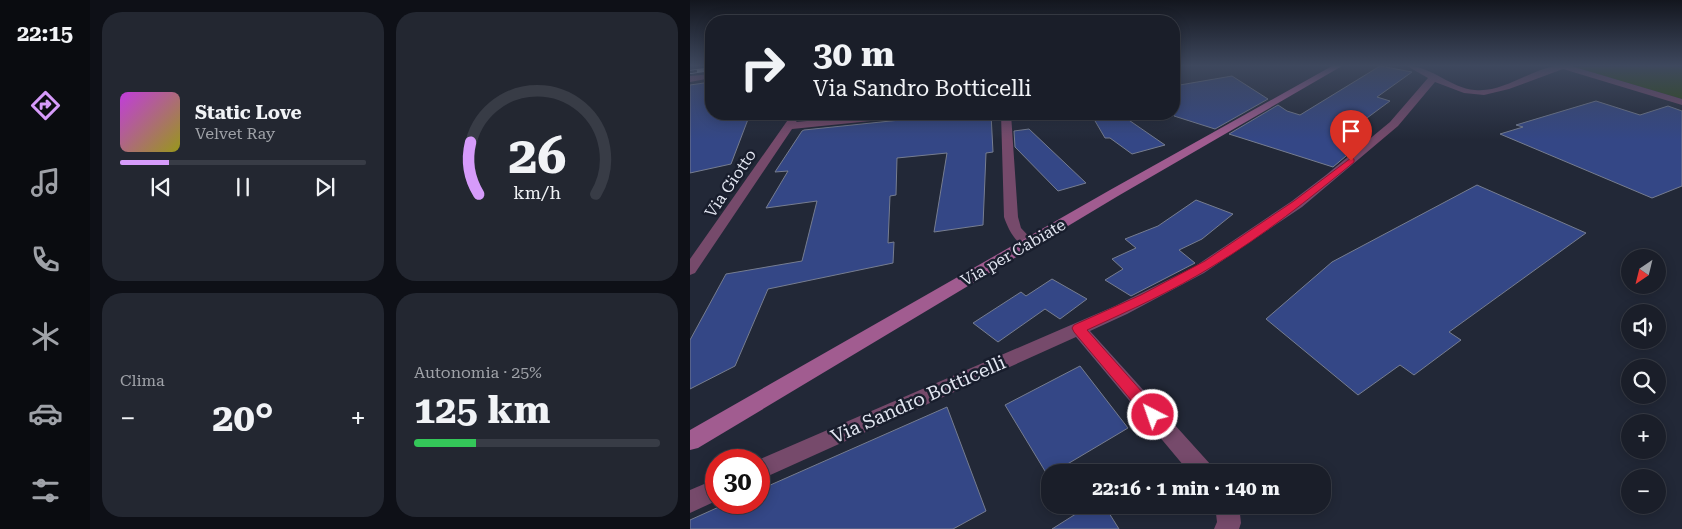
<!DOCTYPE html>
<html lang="it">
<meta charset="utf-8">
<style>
:root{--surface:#1a1e29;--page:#232731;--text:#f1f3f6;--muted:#9fa2a8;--line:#383c46;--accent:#d69bfa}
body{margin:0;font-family:"Roboto Serif",serif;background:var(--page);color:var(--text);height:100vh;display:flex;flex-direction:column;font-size:19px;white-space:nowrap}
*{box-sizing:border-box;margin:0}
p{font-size:16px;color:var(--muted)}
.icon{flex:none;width:28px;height:28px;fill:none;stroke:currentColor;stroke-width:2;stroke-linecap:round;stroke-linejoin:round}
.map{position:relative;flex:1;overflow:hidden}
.sheet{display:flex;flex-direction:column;gap:12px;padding:12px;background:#0e1017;width:600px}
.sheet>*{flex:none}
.top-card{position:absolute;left:15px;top:15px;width:475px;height:105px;border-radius:20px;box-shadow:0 2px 12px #0003,0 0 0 1px var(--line);background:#1a1e29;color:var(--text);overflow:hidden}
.needle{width:32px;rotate:215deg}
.controls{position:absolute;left:931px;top:249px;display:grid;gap:10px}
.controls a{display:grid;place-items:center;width:45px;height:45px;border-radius:50%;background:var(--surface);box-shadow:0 2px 12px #0003,0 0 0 1px var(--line);font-size:25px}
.speed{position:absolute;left:15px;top:449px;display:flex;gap:10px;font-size:25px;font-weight:700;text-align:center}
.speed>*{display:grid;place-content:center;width:65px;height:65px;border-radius:50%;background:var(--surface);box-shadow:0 2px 12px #0003,0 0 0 1px var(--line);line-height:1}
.speed .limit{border:8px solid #d22;background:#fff;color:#111}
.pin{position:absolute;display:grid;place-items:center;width:42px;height:42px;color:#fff;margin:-51px -21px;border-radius:50% 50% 50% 0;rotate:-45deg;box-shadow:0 0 5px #0007}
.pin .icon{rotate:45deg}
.me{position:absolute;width:55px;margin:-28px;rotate:319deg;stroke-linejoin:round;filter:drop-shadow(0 0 4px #0008)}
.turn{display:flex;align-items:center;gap:18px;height:105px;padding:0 25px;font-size:22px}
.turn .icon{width:65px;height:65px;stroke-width:2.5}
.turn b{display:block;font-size:35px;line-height:42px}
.big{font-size:38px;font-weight:700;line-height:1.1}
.sheet .card{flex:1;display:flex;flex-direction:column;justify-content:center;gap:8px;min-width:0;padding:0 18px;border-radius:20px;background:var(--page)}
.sheet .dial{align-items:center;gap:0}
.dial svg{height:130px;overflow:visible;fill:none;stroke:var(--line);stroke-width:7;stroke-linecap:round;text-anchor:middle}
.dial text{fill:var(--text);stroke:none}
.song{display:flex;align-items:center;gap:15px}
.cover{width:60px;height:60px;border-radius:8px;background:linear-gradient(135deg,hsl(290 70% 55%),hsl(60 70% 35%))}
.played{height:5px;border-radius:2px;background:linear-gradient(90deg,var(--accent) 20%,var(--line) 20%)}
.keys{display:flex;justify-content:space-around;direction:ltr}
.heat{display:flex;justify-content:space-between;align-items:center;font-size:28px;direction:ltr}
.charge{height:8px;border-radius:4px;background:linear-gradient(90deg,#34c759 25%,var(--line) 0)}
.sheet .tiles{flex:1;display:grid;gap:12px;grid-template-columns:repeat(2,1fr)}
.trip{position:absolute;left:351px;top:464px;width:290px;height:50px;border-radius:20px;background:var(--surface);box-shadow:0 2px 12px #0003,0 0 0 1px var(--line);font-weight:700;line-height:50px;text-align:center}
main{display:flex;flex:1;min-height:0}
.tabs{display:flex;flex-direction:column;width:90px;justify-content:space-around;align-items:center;background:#0a0c10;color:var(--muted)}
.tabs .icon{width:35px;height:35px}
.tabs .selected{color:var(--accent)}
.tabs b{font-size:22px;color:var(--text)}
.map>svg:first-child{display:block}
.green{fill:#2f4b0c}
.building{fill:#344786;stroke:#767d90}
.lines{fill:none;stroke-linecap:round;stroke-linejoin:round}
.street{fill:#764a6b;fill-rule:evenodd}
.secondary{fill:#a15c90;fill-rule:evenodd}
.rail-casing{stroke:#c5c9d5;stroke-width:4}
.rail{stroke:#191e2d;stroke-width:2.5;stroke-dasharray:7;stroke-linecap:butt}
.route{fill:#e11d48;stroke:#92132f}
.labels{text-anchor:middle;stroke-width:5;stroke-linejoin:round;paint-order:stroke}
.street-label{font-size:16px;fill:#e2e6f1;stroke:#191e2d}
.near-street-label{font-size:19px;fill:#e2e6f1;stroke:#191e2d}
</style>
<main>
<nav class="tabs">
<b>22:15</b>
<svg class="icon selected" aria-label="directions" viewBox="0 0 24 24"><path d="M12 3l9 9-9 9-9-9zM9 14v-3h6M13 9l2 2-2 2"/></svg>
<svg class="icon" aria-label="music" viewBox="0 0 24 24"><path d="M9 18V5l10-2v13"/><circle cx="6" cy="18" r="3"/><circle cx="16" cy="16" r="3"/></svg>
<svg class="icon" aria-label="phone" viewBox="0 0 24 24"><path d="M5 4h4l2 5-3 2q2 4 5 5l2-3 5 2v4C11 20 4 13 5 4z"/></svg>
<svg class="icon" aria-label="climate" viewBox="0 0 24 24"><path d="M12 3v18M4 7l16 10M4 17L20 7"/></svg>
<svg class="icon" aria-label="car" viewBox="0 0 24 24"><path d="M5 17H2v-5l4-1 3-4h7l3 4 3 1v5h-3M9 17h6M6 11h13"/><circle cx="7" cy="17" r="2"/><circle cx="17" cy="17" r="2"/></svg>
<svg class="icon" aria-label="filters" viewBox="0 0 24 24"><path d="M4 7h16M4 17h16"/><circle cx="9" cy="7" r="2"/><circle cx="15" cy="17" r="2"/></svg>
</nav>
<section class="sheet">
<div class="tiles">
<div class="card">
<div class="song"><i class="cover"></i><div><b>Static Love</b><p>Velvet Ray</p></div></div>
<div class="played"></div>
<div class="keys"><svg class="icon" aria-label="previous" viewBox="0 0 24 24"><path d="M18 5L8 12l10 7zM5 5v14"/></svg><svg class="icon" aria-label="pause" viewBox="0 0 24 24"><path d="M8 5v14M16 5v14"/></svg><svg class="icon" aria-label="next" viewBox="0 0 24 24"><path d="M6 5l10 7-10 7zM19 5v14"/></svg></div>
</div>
<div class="card dial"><svg viewBox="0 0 100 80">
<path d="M14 69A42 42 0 1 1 86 69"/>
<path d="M14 69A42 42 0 0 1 9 37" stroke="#d69bfa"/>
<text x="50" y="56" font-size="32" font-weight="700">26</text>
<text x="50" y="72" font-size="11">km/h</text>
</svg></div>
<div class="card"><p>Clima</p>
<div class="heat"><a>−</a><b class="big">20°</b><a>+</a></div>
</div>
<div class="card"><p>Autonomia · 25%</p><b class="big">125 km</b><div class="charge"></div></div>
</div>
</section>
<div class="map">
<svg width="992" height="529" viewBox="0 0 992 529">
<rect width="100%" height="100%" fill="#222837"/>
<polygon class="green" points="986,66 992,68 992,99 882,67"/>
<g class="building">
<polygon points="690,66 722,72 687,97 700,101 662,129 681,135 643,167 539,134 588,105 597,111 610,115"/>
<polygon points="542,76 578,99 525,129 484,116 484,86"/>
<polygon points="21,82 21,114 60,114 41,164 0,173 0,85"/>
<polygon points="906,101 950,115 978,106 992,111 992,186 962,198 810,134 833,127 826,125"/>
<polygon points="124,114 175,114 121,119"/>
<polygon points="227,114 301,114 303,152 296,153 293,225 244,232 257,153 207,158 206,195 200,196 198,243 204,242 203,263 78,289 45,366 0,389 0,340 36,274 112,261 127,201 76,208 98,171 85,172 112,131 114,130 220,119"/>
<polygon points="401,114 430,114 475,145 442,154 420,138 415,138"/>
<polygon points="339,129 396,183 368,191 325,147 324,131"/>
<polygon points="787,185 896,233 759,332 771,340 724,375 710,365 668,395 576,319 642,262"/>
<polygon points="506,200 543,214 512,239 489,250 505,263 441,296 415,280 433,269 422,259 446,248 435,239 468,226"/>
<polygon points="362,279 397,299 370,319 355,309 308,342 283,323 331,292 336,296"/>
<polygon points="390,366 438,428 364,472 360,472 358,476 315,405"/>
<polygon points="257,407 296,511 263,529 0,529 0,520 40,502 69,502 69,490"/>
<polygon points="400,505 414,505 429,529 362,529"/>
</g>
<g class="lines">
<g class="street">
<path d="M717,66C742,66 760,88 785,90C813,93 839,70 866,66C870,65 876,66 881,66L992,99V105L873,69L819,89L794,95L774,93L745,82L708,126L612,207L514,273L437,314L400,331L521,465L524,472H499L386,337L69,480L68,460L425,306L504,267L602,201L636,175L700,122L738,78Z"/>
<polygon points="21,74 21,78 0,82 0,76"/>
<polygon points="102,114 112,114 106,122 193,114 225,114 220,117 102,129 5,273 0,275 0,259"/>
<path d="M311,114H321L328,217L331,228L345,243L343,246C328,250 318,229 314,217Z"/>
<polygon points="26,479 26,501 0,513 0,490"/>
<polygon points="525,505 549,505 551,523 549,529 524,529 527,522"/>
</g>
<polygon class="secondary" points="642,66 652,66 428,196 8,448 0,450 0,430 420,190"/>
<g class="rail-casing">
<polyline id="rail" points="0,72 21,69"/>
</g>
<use href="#rail" class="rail"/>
</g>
<linearGradient id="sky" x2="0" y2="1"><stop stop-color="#13161e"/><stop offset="0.47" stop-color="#3e485e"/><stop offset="1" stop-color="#3e485e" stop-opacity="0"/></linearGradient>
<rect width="992" height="140" fill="url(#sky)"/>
<path class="route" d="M661,158L664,159V162C619,199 573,236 523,266C483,291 440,310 397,330L468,410L471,415L468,419L463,421L457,419L384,332L382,328L384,325L451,295L515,261L604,201Z"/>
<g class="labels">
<g class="street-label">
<text transform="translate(40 183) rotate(-56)" y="6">Via Giotto</text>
<text transform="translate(323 252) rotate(-30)" y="6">Via per Cabiate</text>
</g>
<g class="near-street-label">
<text transform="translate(228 399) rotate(-24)" y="7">Via Sandro Botticelli</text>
</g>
</g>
</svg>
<div class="controls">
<a><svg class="needle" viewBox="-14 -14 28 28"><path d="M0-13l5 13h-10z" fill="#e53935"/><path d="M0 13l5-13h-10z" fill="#9fa2a8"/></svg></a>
<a><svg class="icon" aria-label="sound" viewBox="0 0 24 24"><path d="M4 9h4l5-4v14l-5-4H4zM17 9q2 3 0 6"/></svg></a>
<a><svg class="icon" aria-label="search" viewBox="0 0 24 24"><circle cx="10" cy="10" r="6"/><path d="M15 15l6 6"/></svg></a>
<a>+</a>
<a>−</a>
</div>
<div class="speed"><div class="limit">30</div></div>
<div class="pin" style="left:661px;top:161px;background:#d93025"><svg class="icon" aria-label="arrive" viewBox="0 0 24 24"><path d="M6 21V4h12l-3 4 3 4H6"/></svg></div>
<svg class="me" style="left:463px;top:415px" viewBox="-20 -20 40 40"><circle r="17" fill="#e11d48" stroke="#fff" stroke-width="3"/><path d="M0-11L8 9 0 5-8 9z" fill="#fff"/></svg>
<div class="trip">22:16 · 1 min · 140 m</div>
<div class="top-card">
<div class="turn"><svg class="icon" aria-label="right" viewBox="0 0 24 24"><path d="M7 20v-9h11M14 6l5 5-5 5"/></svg><div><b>30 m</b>Via Sandro Botticelli</div></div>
</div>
</div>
</main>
